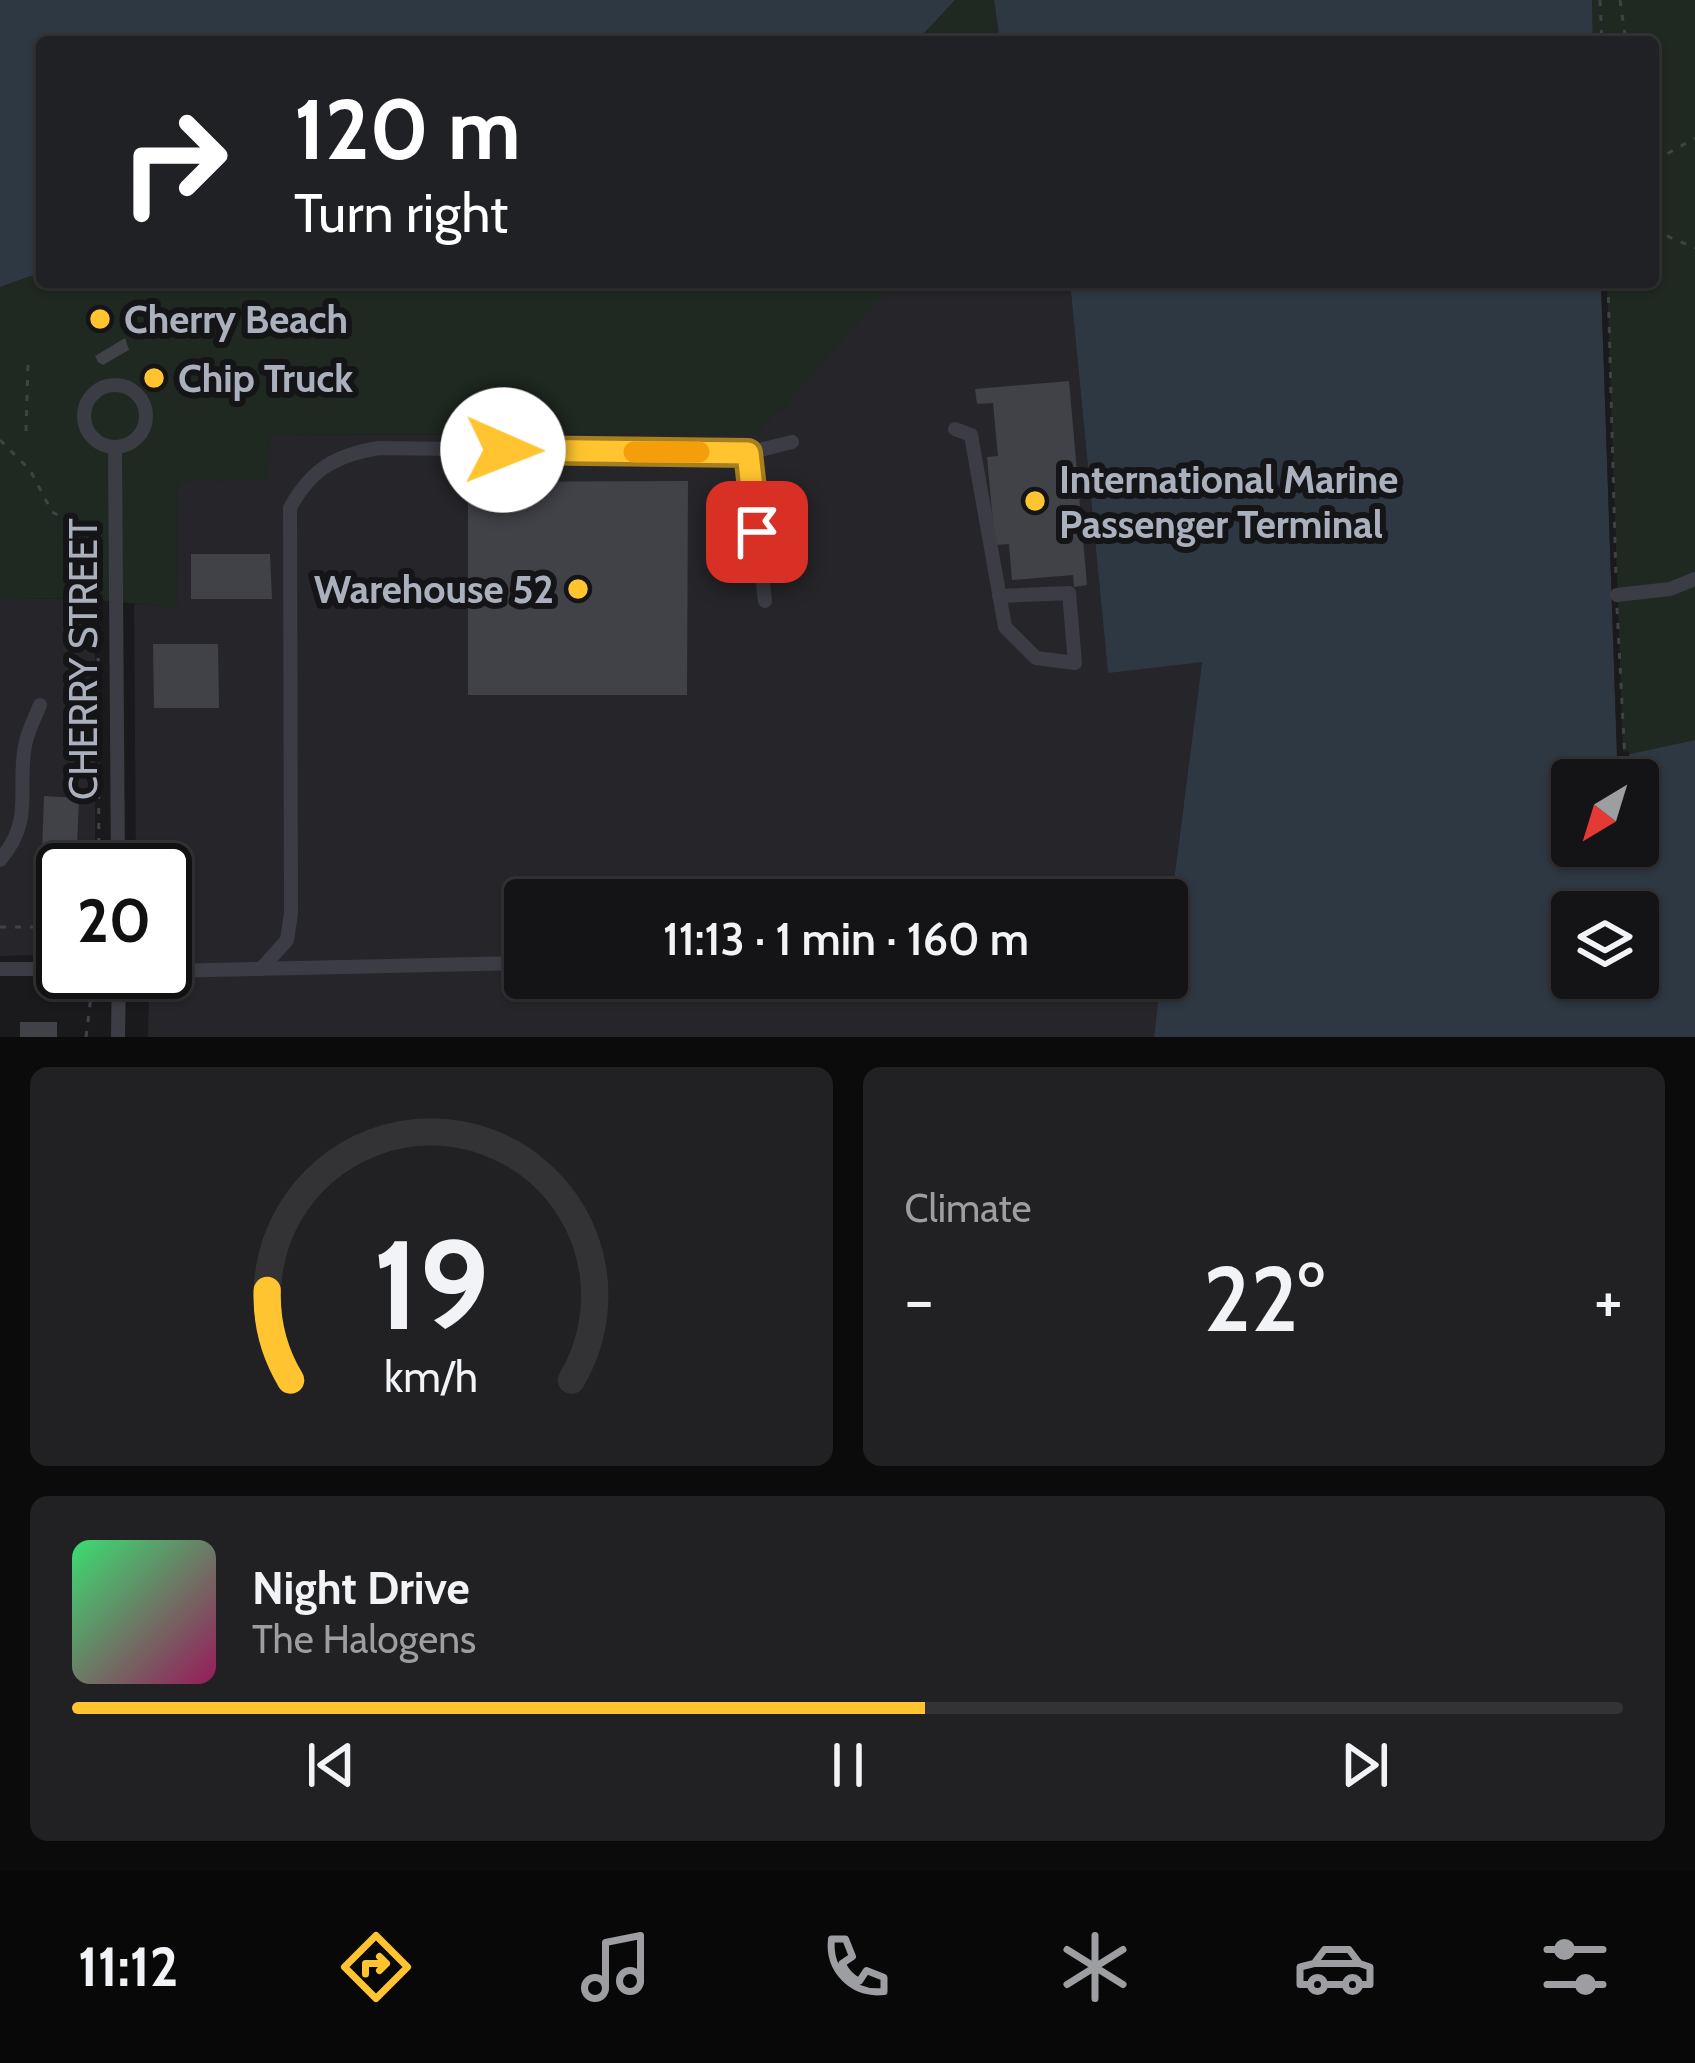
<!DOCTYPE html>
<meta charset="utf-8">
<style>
:root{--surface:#141416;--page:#212123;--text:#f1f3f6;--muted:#9d9ea1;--line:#333335;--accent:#ffc42f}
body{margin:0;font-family:Cabin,sans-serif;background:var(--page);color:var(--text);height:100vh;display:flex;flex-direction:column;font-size:45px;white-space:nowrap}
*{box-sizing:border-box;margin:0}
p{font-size:39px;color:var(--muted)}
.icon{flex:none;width:66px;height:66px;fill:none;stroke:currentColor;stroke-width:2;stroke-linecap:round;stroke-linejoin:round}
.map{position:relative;height:1037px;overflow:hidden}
.drawer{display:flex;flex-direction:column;gap:30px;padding:30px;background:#0b0b0c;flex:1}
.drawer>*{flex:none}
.guide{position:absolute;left:36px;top:36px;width:1623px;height:252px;border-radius:12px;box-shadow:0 3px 9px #0004,0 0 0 3px var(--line);background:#202124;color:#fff;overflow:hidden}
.needle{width:78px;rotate:218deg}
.fabs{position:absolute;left:1551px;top:759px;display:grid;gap:24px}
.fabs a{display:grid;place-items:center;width:108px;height:108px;border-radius:12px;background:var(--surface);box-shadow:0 3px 9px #0004,0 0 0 3px var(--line);font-size:60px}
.speed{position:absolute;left:36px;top:843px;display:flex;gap:24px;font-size:60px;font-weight:700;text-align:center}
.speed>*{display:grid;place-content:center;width:156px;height:156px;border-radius:50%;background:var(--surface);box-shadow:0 3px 9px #0004,0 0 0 3px var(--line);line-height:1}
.speed .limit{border:6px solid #111;border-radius:18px;background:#fff;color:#111}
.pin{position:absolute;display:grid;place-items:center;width:102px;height:102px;color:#fff;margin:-51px;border-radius:24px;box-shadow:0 6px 18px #0006}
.me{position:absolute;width:132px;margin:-66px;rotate:91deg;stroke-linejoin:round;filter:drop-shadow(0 0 9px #0008)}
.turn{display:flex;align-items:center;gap:42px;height:252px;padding:0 60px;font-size:54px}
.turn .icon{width:156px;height:156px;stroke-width:2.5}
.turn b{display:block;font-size:84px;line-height:102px}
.big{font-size:90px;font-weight:600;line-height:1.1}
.drawer .card{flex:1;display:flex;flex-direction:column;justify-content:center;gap:18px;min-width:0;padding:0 42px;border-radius:18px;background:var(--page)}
.drawer .dial{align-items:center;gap:0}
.dial svg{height:312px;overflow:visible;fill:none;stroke:var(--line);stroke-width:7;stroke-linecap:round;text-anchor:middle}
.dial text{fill:var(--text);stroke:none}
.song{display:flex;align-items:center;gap:36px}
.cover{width:144px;height:144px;border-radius:18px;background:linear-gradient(135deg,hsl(140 70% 55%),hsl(330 70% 35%))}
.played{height:12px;border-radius:6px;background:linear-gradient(90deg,var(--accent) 55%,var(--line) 55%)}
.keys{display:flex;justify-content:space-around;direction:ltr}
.heat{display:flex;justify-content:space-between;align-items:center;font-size:66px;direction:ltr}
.drawer .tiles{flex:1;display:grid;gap:30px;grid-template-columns:1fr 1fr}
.card:last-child{grid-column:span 2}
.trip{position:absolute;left:504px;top:879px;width:684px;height:120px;border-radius:12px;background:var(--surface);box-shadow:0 3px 9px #0004,0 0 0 3px var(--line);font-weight:600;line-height:120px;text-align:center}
.menu{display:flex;height:192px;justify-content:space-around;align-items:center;background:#080809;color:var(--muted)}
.menu .icon{width:84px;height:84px}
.menu .current{color:var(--accent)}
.menu b{font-size:54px;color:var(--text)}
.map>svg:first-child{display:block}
.built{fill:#26262a}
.green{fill:#1f2821}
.water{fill:#2e3842;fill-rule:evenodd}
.pier{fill:#1a1a1d}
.building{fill:#414247}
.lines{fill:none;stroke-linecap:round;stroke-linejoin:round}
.path{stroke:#404249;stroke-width:3;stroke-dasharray:6 9;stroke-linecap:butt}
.minor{stroke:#3c3d44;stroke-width:14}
.route-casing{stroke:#a67f1f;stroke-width:30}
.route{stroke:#ffc42f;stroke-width:21}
.slow{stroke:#f59e0b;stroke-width:21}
.poi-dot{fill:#ffc42f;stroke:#151518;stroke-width:4.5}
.labels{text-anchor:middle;stroke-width:12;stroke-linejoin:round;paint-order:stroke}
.poi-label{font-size:39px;font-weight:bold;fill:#abb0bd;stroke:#151518;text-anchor:start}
.street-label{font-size:39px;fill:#abb0bd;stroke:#151518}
</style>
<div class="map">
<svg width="1695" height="1037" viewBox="0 0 1695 1037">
<rect width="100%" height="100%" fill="#1a1a1d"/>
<g class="built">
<polygon points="891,282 1070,282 1108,672 1202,661 1167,935 1167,900 525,900 525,978 1161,978 1154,1037 148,1037 149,994 144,972 165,972 165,870 136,870 134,604 177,607 178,481 269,435 757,434"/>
<polygon points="0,598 89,599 95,630 95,870 63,870 63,954 0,956"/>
</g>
<g class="green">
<polygon points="955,0 994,0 1000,42 916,42"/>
<polygon points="1592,0 1695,0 1695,740 1625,758 1617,758 1601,282 1653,282 1653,42 1593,42"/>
<polygon points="42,272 42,282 895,282 793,395 786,410 777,412 758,434 270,435 269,479 178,482 177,608 89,599 0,598 0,287"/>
</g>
<g class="water">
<polygon points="0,0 955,0 916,42 42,42 42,272 0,287"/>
<polygon points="994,0 1592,0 1593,42 1000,42"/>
<path d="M1070,282H1601L1617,757L1695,740V1037H1154L1161,978H1167V935L1202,662L1108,673ZM1572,780H1638V846H1572ZM1572,912H1638V978H1572Z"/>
</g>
<polygon class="pier" points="1601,282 1607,282 1623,752 1629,751 1630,780 1618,780"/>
<g class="building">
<polygon points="125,338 129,350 103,365 98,362 95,356"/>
<polygon points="1069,381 1087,585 1074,587 1073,575 1012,580 1009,544 995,545 987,457 998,456 993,403 977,404 975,389"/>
<polygon points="688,481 687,695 468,695 468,482"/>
<polygon points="191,554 270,554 272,599 191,599"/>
<polygon points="153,644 218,644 219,708 154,708"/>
<polygon points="44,796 79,798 76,870 63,870 63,881 41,880"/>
<rect x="20" y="1022" width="37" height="15"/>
</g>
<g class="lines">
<g class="path">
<polyline points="1600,0 1602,42"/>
<polyline points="1620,0 1626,42"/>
<polyline points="1653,156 1665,155 1695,138"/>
<polyline points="1653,230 1695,248"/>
<polyline points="1608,282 1616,580"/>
<polyline points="26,431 28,364"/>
<polyline points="0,440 30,470 52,512 80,526 88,550 98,632 99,870"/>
<polyline points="1617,608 1626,780"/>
<polyline points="0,927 63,927"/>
<polyline points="86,1037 94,972"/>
</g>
<g class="minor">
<circle cx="115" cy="416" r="31"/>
<polyline points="955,429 971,435 1005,627 1036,658 1075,663 1069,593 999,596"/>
<polyline points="115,447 118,870"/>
<polyline points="748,453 792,442"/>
<polyline points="1617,595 1670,589 1695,579"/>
<path d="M0,860C36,818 15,788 26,741C29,729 35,717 40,705"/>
<polyline points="0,969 63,969"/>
<path d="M261,969L287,940L291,913L290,508C311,469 336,455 379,448L748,453L765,601"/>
<polyline points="165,971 525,963"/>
<polyline points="118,1037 119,972"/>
</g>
</g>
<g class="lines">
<g class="route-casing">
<polyline id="route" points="503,450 748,453 757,532"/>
</g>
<use href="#route" class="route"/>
<polyline class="slow" points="634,452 699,452"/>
</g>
<g class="poi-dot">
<circle cx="100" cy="319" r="12"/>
<circle cx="154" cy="378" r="12"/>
<circle cx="1035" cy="501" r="12"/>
<circle cx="578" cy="589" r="12"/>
</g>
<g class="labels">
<g class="poi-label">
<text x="124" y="333">Cherry Beach</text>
<text x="178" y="392">Chip Truck</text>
<text x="1059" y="493">International Marine<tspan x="1059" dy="45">Passenger Terminal</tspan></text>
<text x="554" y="603" text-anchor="end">Warehouse 52</text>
</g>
<g class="street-label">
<text transform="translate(83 659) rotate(-90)" y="14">CHERRY STREET</text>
</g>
</g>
</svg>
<div class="fabs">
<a><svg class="needle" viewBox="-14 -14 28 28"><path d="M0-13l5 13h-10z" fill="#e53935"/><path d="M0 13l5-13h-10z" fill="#9d9ea1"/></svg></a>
<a><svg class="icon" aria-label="layers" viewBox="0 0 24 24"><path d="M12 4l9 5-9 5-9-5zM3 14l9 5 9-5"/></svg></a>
</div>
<div class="speed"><div class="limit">20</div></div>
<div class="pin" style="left:757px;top:532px;background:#d93025"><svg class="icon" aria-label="arrive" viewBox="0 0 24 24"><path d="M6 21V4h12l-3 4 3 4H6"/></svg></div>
<svg class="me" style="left:503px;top:450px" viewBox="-20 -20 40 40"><circle r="19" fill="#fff"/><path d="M0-13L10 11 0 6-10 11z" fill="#ffc42f"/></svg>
<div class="trip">11:13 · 1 min · 160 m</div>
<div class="guide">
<div class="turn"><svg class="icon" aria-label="right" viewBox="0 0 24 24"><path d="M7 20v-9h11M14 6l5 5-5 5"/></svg><div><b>120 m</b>Turn right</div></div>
</div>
</div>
<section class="drawer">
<div class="tiles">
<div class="card dial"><svg viewBox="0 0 100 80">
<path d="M14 69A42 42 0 1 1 86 69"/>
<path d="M14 69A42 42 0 0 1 8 46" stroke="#ffc42f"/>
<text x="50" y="56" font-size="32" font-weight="700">19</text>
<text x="50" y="72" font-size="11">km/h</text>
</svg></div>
<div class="card"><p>Climate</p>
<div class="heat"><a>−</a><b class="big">22°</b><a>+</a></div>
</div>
<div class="card">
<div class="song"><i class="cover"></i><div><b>Night Drive</b><p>The Halogens</p></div></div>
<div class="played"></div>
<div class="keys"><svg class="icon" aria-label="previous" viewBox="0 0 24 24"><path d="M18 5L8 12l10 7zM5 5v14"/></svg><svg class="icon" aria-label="pause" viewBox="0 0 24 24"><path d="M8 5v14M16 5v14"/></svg><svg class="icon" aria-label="next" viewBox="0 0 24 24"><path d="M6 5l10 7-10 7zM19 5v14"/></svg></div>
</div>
</div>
</section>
<nav class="menu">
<b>11:12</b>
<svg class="icon current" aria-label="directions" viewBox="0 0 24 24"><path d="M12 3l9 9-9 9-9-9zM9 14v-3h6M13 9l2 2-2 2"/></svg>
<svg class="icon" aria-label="music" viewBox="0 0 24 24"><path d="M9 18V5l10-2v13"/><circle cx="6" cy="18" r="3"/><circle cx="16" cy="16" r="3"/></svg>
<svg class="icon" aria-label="phone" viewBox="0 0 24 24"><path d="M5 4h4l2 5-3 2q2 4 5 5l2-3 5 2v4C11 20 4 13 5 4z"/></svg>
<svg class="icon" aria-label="climate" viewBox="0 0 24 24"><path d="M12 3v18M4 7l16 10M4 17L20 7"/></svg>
<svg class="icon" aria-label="car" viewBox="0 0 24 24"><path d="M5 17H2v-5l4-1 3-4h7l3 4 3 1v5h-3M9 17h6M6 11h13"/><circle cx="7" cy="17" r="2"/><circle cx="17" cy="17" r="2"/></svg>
<svg class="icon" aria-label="filters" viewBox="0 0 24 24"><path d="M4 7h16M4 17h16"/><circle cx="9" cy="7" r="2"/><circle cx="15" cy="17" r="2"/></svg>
</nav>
